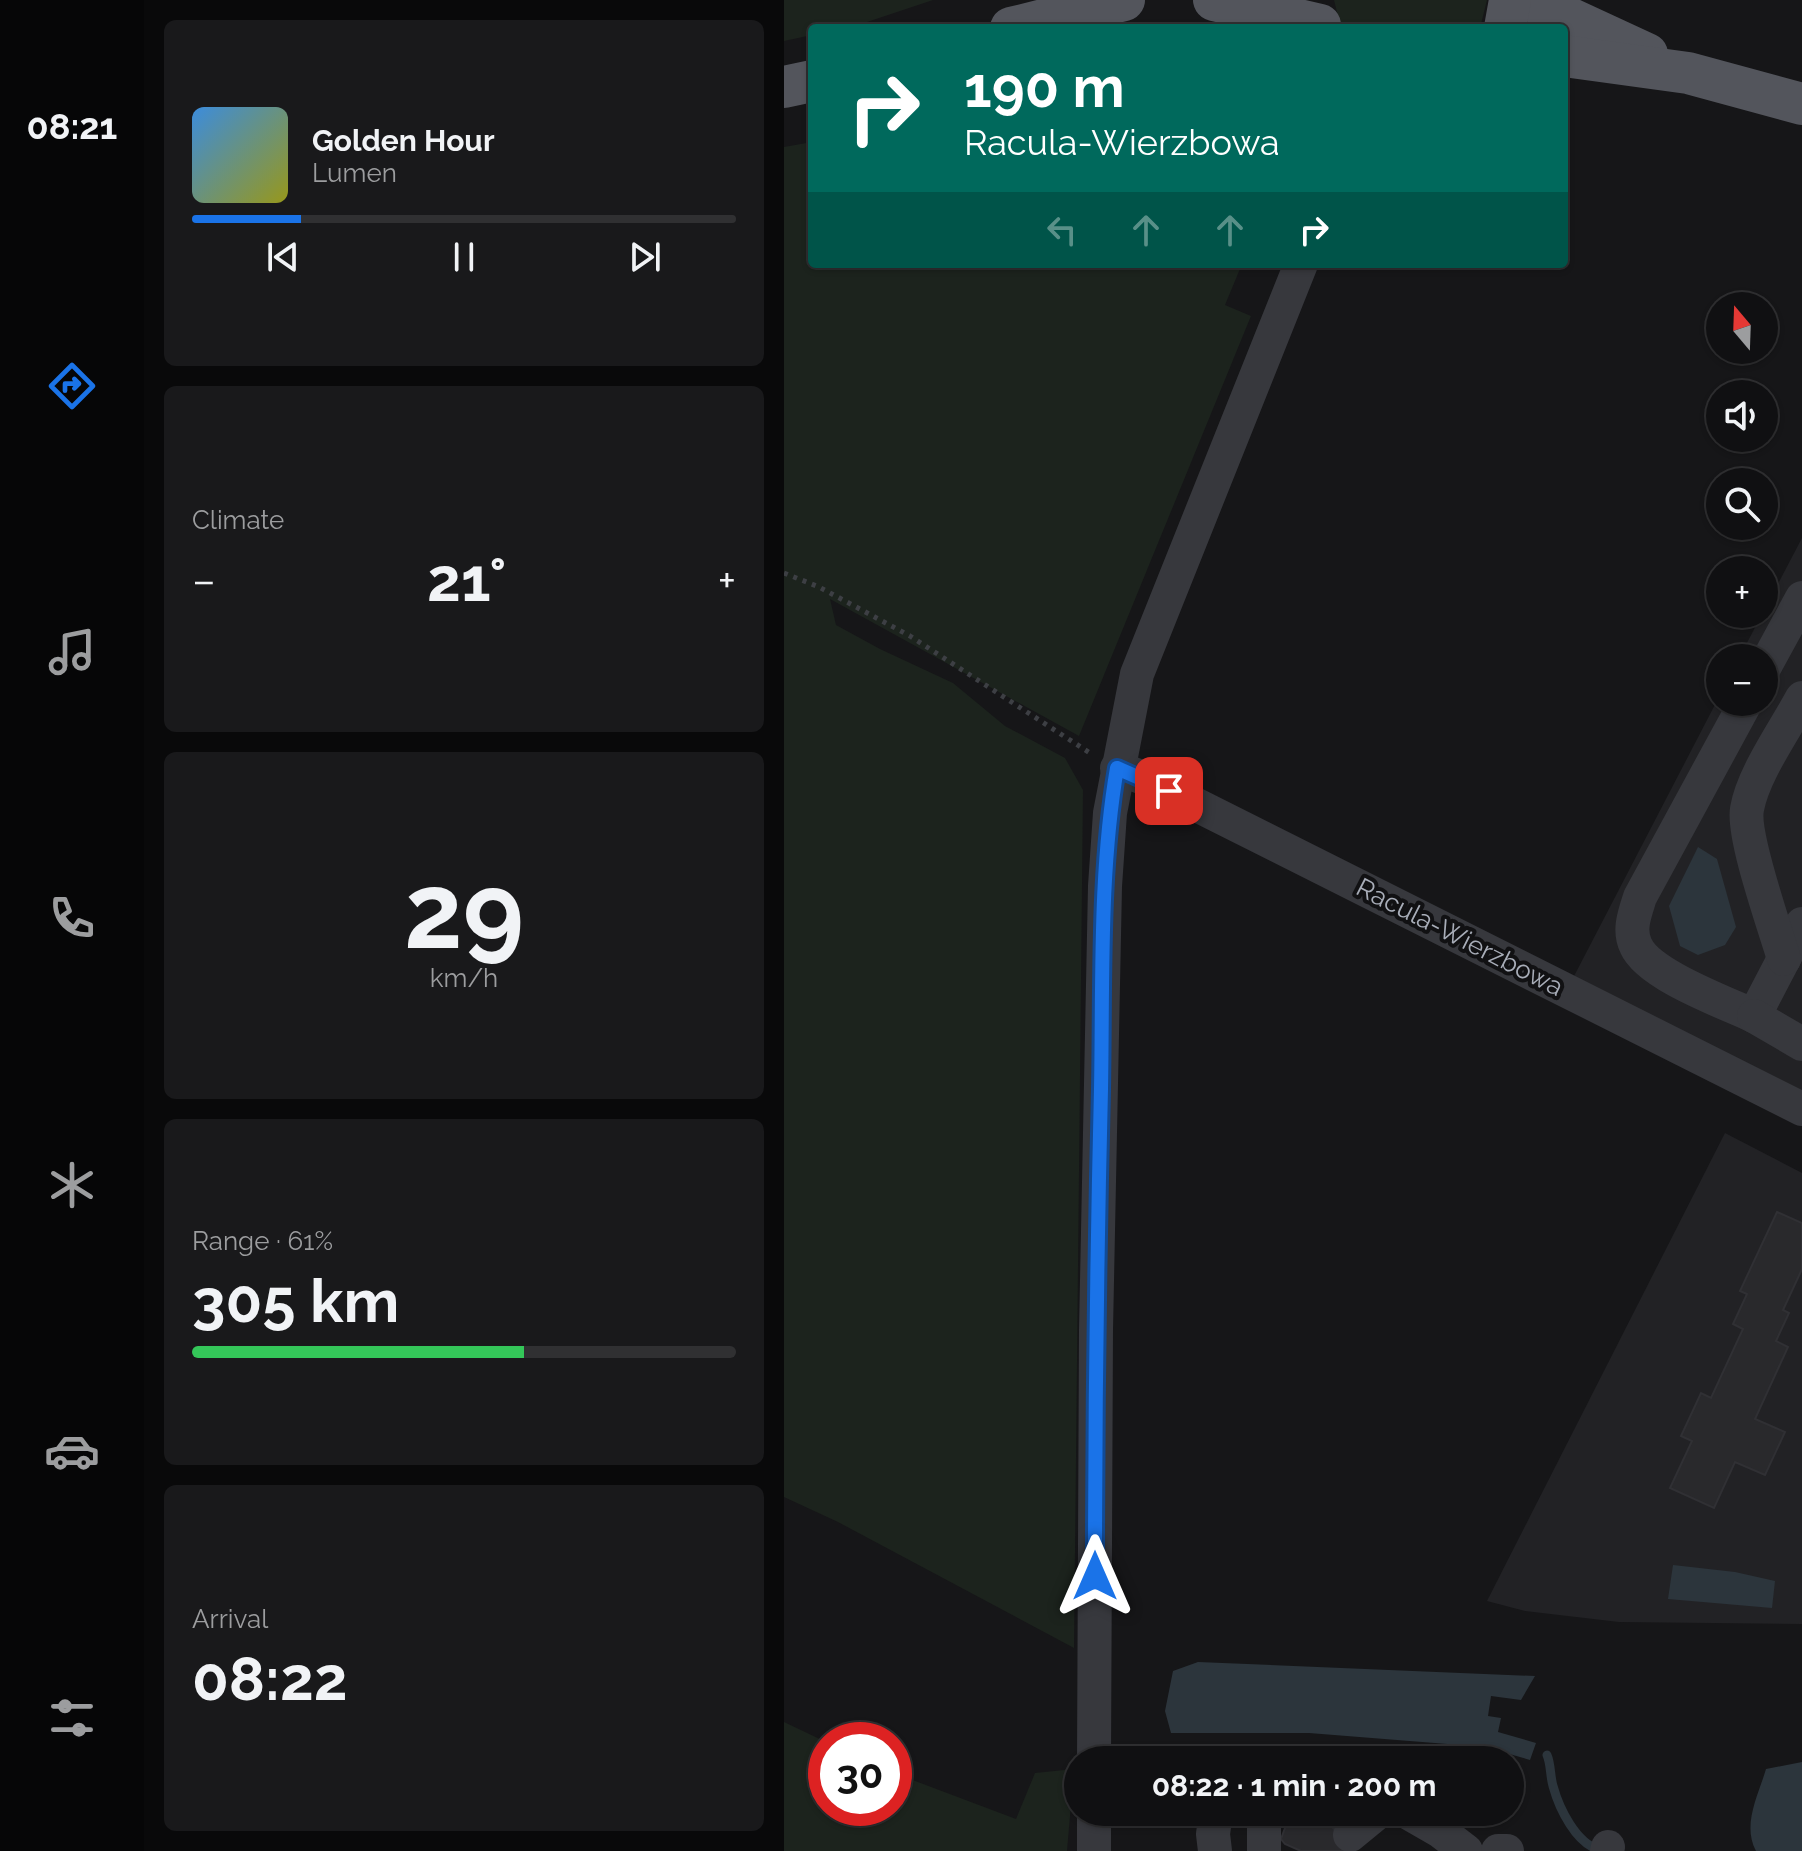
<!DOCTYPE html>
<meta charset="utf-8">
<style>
:root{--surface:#101012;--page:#19191b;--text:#f1f3f6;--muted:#9c9d9f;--line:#303032;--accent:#1a73e8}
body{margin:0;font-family:Raleway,sans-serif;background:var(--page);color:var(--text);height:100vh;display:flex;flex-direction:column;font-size:30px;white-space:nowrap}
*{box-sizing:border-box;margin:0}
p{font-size:26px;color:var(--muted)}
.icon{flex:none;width:44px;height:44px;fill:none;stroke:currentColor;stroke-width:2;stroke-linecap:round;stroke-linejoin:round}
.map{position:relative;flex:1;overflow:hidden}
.sheet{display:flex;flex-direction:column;gap:20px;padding:20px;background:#09090a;width:640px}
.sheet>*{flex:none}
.hud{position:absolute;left:24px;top:24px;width:760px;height:244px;border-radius:8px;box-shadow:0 2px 6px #0004,0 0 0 2px var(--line);background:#00695c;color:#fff;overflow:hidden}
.needle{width:52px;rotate:341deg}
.tools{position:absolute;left:922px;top:292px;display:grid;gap:16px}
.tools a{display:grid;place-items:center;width:72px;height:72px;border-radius:50%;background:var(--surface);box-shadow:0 2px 6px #0004,0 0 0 2px var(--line);font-size:40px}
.speed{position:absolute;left:24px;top:1722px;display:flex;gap:16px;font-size:40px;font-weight:700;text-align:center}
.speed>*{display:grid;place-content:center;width:104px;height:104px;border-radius:50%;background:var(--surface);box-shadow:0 2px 6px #0004,0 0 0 2px var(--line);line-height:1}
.speed .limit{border:12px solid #d22;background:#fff;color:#111}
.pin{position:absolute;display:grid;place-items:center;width:68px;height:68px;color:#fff;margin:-34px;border-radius:16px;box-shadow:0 4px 12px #0006}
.me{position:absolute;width:88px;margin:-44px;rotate:0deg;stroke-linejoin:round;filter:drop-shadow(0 0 6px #0008)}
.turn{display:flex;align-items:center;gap:28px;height:168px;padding:0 24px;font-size:36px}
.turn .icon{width:104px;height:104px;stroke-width:2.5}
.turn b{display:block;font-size:56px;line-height:68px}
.lanes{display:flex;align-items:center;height:76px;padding:0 24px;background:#0003;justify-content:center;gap:40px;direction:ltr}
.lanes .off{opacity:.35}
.big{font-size:60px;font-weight:700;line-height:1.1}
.sheet .card{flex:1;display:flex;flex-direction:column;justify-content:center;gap:12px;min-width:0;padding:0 28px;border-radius:12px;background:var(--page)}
.sheet .dial{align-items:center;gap:0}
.dial b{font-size:104px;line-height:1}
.song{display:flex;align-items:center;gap:24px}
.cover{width:96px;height:96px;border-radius:12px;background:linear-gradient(135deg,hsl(210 70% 55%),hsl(60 70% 35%))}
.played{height:8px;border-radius:4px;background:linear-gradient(90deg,var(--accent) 20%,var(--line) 20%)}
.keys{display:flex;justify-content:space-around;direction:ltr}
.heat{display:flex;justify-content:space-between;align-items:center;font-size:44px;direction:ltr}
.charge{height:12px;border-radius:6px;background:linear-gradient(90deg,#34c759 61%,var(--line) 0)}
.trip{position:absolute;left:280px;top:1746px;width:460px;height:80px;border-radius:40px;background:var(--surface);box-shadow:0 2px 6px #0004,0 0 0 2px var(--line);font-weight:700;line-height:80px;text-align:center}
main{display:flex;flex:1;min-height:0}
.tabs{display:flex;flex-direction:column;width:144px;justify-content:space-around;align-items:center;background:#060607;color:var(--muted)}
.tabs .icon{width:56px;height:56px}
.tabs .on{color:var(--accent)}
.tabs b{font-size:36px;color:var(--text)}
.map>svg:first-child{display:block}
.built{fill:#222225}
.green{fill:#1c231d}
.water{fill:#2c353c}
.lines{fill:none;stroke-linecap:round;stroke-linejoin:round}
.stream{stroke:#2c353c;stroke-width:9}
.building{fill:#29292c;stroke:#303034;stroke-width:2}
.path{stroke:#3d3f44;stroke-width:5;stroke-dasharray:4 6;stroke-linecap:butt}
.minor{stroke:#37383d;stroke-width:34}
.major{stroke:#53555c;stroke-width:42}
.route-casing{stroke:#114b97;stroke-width:20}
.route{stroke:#1a73e8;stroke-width:14}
.labels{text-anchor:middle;stroke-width:8;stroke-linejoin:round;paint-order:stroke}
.street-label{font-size:26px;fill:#a8adb8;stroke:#111113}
</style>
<main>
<nav class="tabs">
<b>08:21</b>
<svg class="icon on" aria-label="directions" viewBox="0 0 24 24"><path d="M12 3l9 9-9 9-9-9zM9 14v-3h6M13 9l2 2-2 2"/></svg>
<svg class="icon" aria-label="music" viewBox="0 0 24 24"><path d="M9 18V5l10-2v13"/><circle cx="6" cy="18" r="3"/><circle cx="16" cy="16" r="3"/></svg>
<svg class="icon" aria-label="phone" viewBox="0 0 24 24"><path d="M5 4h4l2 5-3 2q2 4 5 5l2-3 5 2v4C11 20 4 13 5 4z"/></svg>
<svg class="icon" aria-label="climate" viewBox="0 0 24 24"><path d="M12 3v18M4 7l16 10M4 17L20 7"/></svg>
<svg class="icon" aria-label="car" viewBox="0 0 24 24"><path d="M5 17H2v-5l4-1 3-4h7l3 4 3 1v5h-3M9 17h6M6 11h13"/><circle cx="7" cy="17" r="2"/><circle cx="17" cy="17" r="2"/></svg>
<svg class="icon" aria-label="filters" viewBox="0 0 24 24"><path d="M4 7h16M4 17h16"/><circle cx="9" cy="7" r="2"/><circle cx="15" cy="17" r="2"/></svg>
</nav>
<section class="sheet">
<div class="card">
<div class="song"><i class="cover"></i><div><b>Golden Hour</b><p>Lumen</p></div></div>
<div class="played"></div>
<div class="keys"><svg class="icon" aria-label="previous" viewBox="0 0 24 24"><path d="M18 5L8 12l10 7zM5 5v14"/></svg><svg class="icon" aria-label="pause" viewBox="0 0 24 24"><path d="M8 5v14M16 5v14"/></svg><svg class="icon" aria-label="next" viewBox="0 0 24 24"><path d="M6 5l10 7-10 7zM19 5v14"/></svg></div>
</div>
<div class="card"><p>Climate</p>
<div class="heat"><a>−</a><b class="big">21°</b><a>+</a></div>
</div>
<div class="card dial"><b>29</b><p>km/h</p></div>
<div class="card"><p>Range · 61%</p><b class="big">305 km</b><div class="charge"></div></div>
<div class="card"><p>Arrival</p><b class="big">08:22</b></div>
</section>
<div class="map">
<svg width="1018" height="1851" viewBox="0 0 1018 1851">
<rect width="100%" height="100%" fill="#161618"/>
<g class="built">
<polygon points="1018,538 1018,1098 788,980 936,695 936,702 980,702 980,658 955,658"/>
<polygon points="941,1133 1018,1173 1018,1624 835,1622 741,1611 703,1601"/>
</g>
<g class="green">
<polygon points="0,0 149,0 71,26 28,28 28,35 0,41"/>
<polygon points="550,0 703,0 696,28 557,28"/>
<polygon points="28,142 28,264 458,264 441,305 467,316 295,736 46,599 52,625 96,649 169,683 221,726 281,758 299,790 290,1648 54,1522 0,1497 0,147"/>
<polygon points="0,1722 42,1742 42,1808 110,1808 110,1773 232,1819 251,1773 290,1769 283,1851 0,1851"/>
</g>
<g class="water">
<polygon points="914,847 933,859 952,927 941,945 914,955 896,946 885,906"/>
<polygon points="889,1565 951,1572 991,1581 988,1608 884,1599"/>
<polygon points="414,1662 751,1676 737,1700 707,1696 704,1716 717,1718 714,1732 752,1743 746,1760 701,1747 525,1733 387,1733 381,1711 389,1671"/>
<path d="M1018,1762V1851H972C958,1825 974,1796 982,1769Z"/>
</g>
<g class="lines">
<path class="stream" d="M763,1755C767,1764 766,1776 769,1786C775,1808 792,1844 816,1850"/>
</g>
<g class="building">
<polygon points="993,1212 1018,1223 1018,1269 999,1310 1005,1313 992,1341 1004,1347 971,1419 1001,1432 981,1475 951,1462 930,1508 886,1488 908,1441 897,1436 917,1393 927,1398 959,1329 949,1324 963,1294 956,1291"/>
<polygon points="502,1812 542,1812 542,1820 567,1848 563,1851 517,1851 501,1844 497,1839 502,1825"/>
</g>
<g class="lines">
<polyline class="path" points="0,573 35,587 126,636 309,755"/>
<g class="minor">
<polyline points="980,668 1018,598"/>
<path d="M962,702L856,897C851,913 844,930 852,946C865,975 940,1002 970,1016L1018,924"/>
<polyline points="333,768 357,777 1018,1109"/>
<path d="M1000,959C991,928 958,836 963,809C969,774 1001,730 1018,698"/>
<polyline points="970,1016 1018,1044"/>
<polyline points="310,1760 312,1330 321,886 326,813 353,674 517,264"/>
<polyline points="623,1812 656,1831 682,1851"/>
<polyline points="566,1835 594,1812"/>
<polyline points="310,1851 310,1812"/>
<polyline points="431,1851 429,1834 432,1812"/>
<polyline points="480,1851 480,1812"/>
<polyline points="714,1851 723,1851"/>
<polyline points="823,1851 824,1847"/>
</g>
<g class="major">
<polyline points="430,0 536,25"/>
<polyline points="746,0 863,54"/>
<polyline points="227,28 340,0"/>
<polyline points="721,28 726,0"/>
<polyline points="780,56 904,73 1018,104"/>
<polyline points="0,87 28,81"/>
</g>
</g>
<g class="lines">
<g class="route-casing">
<path id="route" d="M311,1576C311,1414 313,1252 317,1089C319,982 315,873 333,768L385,791"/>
</g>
<use href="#route" class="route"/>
</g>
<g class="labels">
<g class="street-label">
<text transform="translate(676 937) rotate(27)" y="9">Racula-Wierzbowa</text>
</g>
</g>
</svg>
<div class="tools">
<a><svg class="needle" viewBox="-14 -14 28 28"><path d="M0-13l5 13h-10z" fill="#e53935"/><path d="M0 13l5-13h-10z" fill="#9c9d9f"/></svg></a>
<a><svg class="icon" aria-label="sound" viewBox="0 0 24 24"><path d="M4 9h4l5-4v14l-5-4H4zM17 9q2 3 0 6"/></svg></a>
<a><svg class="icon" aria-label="search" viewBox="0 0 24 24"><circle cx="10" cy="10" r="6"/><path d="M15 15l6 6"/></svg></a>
<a>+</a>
<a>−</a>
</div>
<div class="speed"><div class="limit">30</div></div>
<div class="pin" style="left:385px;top:791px;background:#d93025"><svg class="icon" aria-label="arrive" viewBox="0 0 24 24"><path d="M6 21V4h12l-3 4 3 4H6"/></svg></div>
<svg class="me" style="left:311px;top:1576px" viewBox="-20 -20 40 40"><path d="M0-17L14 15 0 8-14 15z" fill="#1a73e8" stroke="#fff" stroke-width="4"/></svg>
<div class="trip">08:22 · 1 min · 200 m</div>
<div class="hud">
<div class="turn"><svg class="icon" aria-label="right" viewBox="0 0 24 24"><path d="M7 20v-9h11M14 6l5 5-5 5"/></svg><div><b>190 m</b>Racula-Wierzbowa</div></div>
<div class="lanes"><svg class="icon off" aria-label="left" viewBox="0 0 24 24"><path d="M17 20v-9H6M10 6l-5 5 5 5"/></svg><svg class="icon off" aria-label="ahead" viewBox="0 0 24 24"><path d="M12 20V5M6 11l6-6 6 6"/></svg><svg class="icon off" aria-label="ahead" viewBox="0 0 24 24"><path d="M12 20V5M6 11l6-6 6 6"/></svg><svg class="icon" aria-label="right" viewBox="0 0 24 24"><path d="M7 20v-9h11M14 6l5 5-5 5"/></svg></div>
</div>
</div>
</main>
